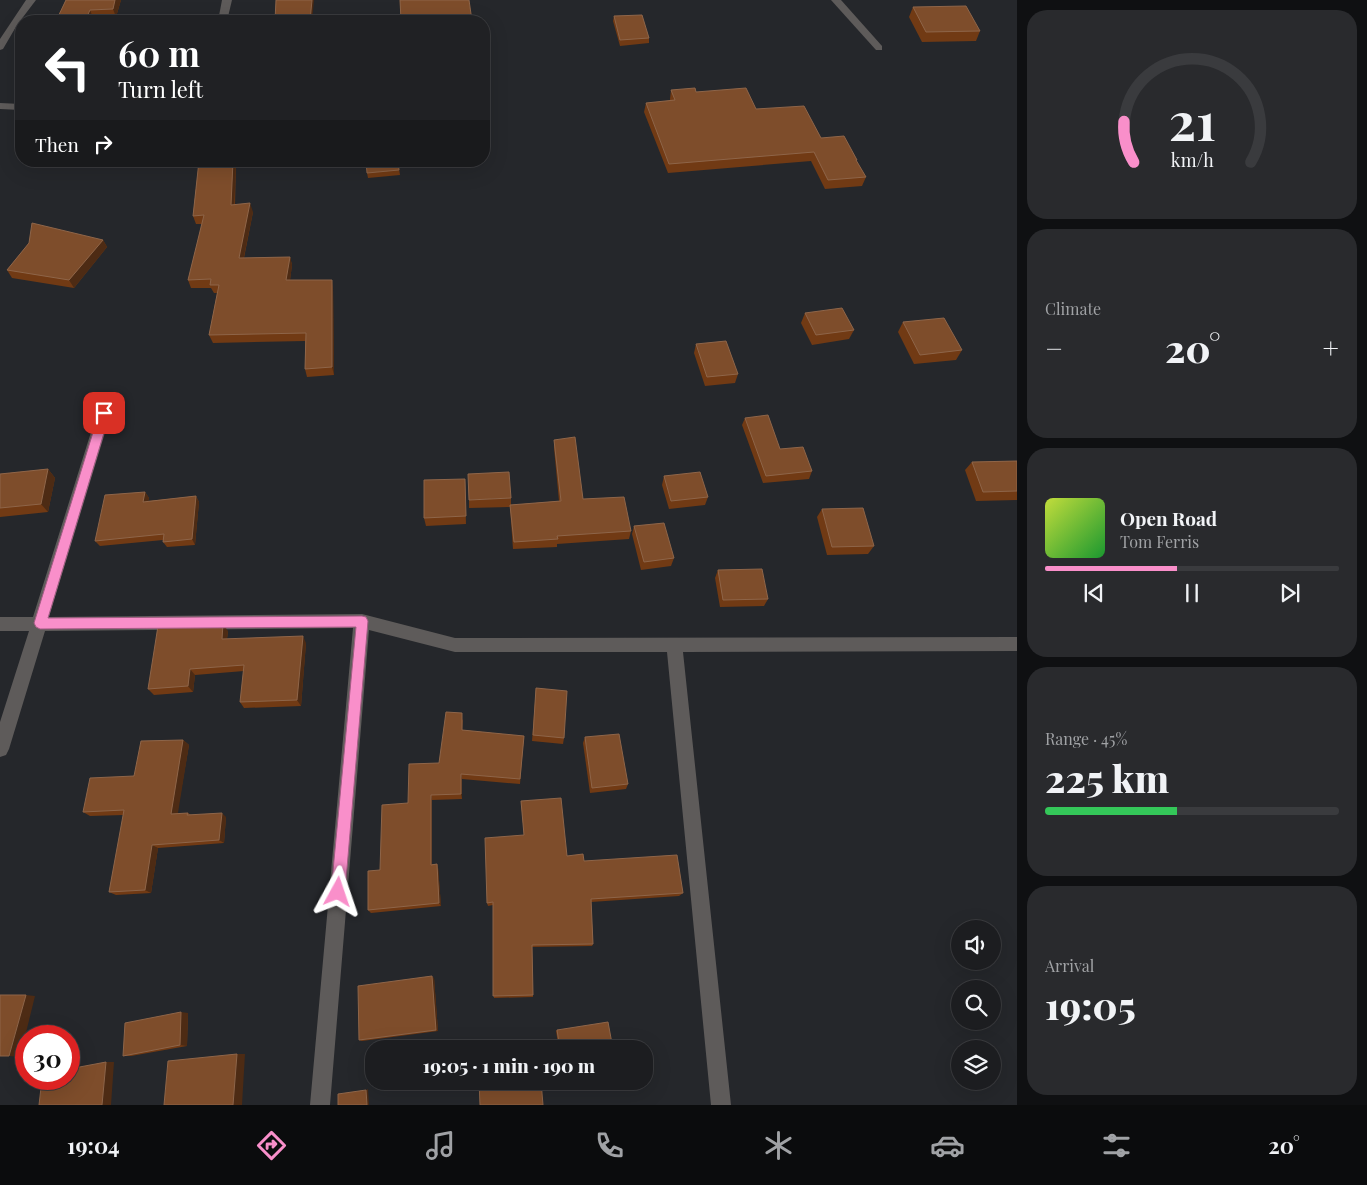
<!DOCTYPE html>
<meta charset="utf-8">
<style>
:root{--surface:#1c1d20;--page:#292a2d;--text:#f1f3f6;--muted:#a0a2a5;--line:#3a3b3e;--accent:#f98fca}
body{margin:0;font-family:"Playfair Display",serif;background:var(--page);color:var(--text);height:100vh;display:flex;flex-direction:column;font-size:19px;white-space:nowrap}
*{box-sizing:border-box;margin:0}
p{font-size:16px;color:var(--muted)}
.icon{flex:none;width:28px;height:28px;fill:none;stroke:currentColor;stroke-width:2;stroke-linecap:round;stroke-linejoin:round}
.map{position:relative;flex:1;overflow:hidden}
.details{display:flex;flex-direction:column;gap:10px;padding:10px;background:#0f1012;width:350px}
.details>*{flex:none}
.hud{position:absolute;left:15px;top:15px;width:475px;height:152px;border-radius:20px;box-shadow:0 5px 20px #0002,0 0 0 1px var(--line);background:#202124;color:#fff;overflow:hidden}
.buttons{position:absolute;left:951px;top:920px;display:grid;gap:10px}
.buttons a{display:grid;place-items:center;width:50px;height:50px;border-radius:50%;background:var(--surface);box-shadow:0 5px 20px #0002,0 0 0 1px var(--line);font-size:25px}
.speed{position:absolute;left:15px;top:1025px;display:flex;gap:10px;font-size:25px;font-weight:700;text-align:center}
.speed>*{display:grid;place-content:center;width:65px;height:65px;border-radius:50%;background:var(--surface);box-shadow:0 5px 20px #0002,0 0 0 1px var(--line);line-height:1}
.speed .limit{border:8px solid #d22;background:#fff;color:#111}
.pin{position:absolute;display:grid;place-items:center;width:42px;height:42px;color:#fff;margin:-21px;border-radius:10px;box-shadow:0 2px 8px #0006}
.me{position:absolute;width:55px;margin:-28px;rotate:5deg;stroke-linejoin:round;filter:drop-shadow(0 0 4px #0008)}
.turn{display:flex;align-items:center;gap:18px;height:105px;padding:0 20px;font-size:22px}
.turn .icon{width:65px;height:65px;stroke-width:2.5}
.turn b{display:block;font-size:35px;line-height:42px}
.then{display:flex;align-items:center;height:48px;padding:0 20px;background:#0003;gap:10px;font-size:19px}
.big{font-size:38px;font-weight:800;line-height:1.1}
.details .widget{flex:1;display:flex;flex-direction:column;justify-content:center;gap:8px;min-width:0;padding:0 18px;border-radius:20px;background:var(--page)}
.details .dial{align-items:center;gap:0}
.dial svg{height:130px;overflow:visible;fill:none;stroke:var(--line);stroke-width:7;stroke-linecap:round;text-anchor:middle}
.dial text{fill:var(--text);stroke:none}
.song{display:flex;align-items:center;gap:15px}
.cover{width:60px;height:60px;border-radius:8px;background:linear-gradient(135deg,hsl(70 70% 55%),hsl(130 70% 35%))}
.played{height:5px;border-radius:2px;background:linear-gradient(90deg,var(--accent) 45%,var(--line) 45%)}
.keys{display:flex;justify-content:space-around;direction:ltr}
.heat{display:flex;justify-content:space-between;align-items:center;font-size:28px;direction:ltr}
.charge{height:8px;border-radius:4px;background:linear-gradient(90deg,#34c759 45%,var(--line) 0)}
.trip{position:absolute;left:365px;top:1040px;width:288px;height:50px;border-radius:20px;background:var(--surface);box-shadow:0 5px 20px #0002,0 0 0 1px var(--line);font-weight:800;line-height:50px;text-align:center}
.menu{display:flex;height:80px;justify-content:space-around;align-items:center;background:#0b0c0d;color:var(--muted)}
.menu .icon{width:35px;height:35px}
.menu .on{color:var(--accent)}
.menu b{font-size:22px;color:var(--text)}
main{display:flex;flex:1;min-height:0}
.map>svg:first-child{display:block}
.lines{fill:none;stroke-linecap:round;stroke-linejoin:round}
.street{fill:#5e5b5a;fill-rule:evenodd}
.wall{fill:#713a14}
.shaded-wall{fill:#4d2b14}
.building{fill:#7e4d2b;stroke:#8e6549}
.route{fill:#f98fca;stroke:#a25d83}
</style>
<main>
<div class="map">
<svg width="1017" height="1105" viewBox="0 0 1017 1105">
<rect width="100%" height="100%" fill="#25272b"/>
<g class="lines">
<g class="street">
<polygon points="26,0 36,0 17,25 3,49 0,50 0,39"/>
<polygon points="222,0 232,0 227,21 218,21"/>
<polygon points="831,0 841,0 882,46 882,50 876,50"/>
<polygon points="0,103 21,104 21,110 0,109"/>
<polygon points="104,408 109,409 111,413 49,617 362,614 455,638 1017,637 1017,651 683,652 731,1105 711,1105 667,652 455,652 369,630 330,1105 310,1105 353,628 45,631 9,749 6,755 0,757 0,722 29,631 0,631 0,617 33,617 97,413 99,409"/>
</g>
</g>
<g class="wall">
<polygon points="66,0 121,0 116,17 93,18 92,21 56,21"/>
<polygon points="400,0 472,21 401,21"/>
<polygon points="913,7 980,31 976,41 922,42 909,17"/>
<polygon points="614,16 649,38 649,43 620,46 613,21"/>
<polygon points="671,90 696,92 756,109 821,138 857,160 857,162 866,177 862,186 825,189 811,161 668,173 644,112 646,103 670,101 670,99"/>
<polygon points="199,161 236,161 235,205 253,212 244,258 290,257 292,265 290,280 333,288 334,375 307,377 305,369 305,341 213,343 209,335 217,293 214,293 211,288 191,288 188,280 202,224 196,224 193,216"/>
<polygon points="398,161 400,175 368,178 367,173"/>
<polygon points="103,240 107,247 74,288 12,278 7,270 29,243"/>
<polygon points="805,313 854,330 849,339 812,345 801,323"/>
<polygon points="903,322 962,350 956,360 914,364 898,332"/>
<polygon points="696,344 738,374 735,383 705,386 694,353"/>
<polygon points="745,418 780,449 812,471 809,479 763,483 742,425"/>
<polygon points="554,440 583,499 631,531 629,539 557,544 557,547 513,549 510,507 469,508 469,500 511,498 511,505 559,501 554,448"/>
<polygon points="1017,461 1017,500 976,501 965,470 972,462"/>
<polygon points="48,469 55,478 48,512 0,517 0,474"/>
<polygon points="664,476 708,497 705,505 669,509 662,485"/>
<polygon points="465,487 466,524 426,526 424,518"/>
<polygon points="145,492 149,498 148,501 196,496 199,502 195,545 167,547 163,542 163,540 100,546 95,541"/>
<polygon points="822,509 874,546 868,554 827,555 817,517"/>
<polygon points="634,526 674,558 671,566 641,570 632,534"/>
<polygon points="718,570 768,599 764,606 720,607 715,578"/>
<polygon points="228,631 227,639 306,643 301,706 244,708 240,702 244,671 195,675 193,692 154,695 148,689"/>
<polygon points="536,688 564,738 563,744 532,741"/>
<polygon points="463,719 462,730 524,736 520,784 462,779 462,799 432,800 432,864 437,864 438,867 441,906 371,913 368,910 380,870 408,803 439,763"/>
<polygon points="585,737 628,784 626,789 590,793 583,743"/>
<polygon points="183,740 189,745 177,814 188,813 191,815 226,817 224,843 158,848 151,893 116,895 109,892 124,815 90,816 83,812"/>
<polygon points="521,801 567,856 683,893 679,896 591,902 593,944 592,946 532,947 533,997 494,998 493,905 488,906 487,903 524,835"/>
<polygon points="434,978 438,1031 362,1041 359,1040"/>
<polygon points="188,1013 187,1046 131,1056 123,1056"/>
<polygon points="557,1030 613,1049 559,1049 556,1031"/>
</g>
<g class="shaded-wall">
<polygon points="115,0 121,0 116,17 113,9"/>
<polygon points="312,0 314,0 312,21 310,21"/>
<polygon points="90,10 93,18 92,21 85,21"/>
<polygon points="233,161 236,161 234,213 231,205"/>
<polygon points="250,203 253,212 242,266 239,258"/>
<polygon points="103,240 107,247 74,288 69,280"/>
<polygon points="290,257 292,265 289,288 286,280"/>
<polygon points="332,280 333,288 334,375 332,367"/>
<polygon points="48,469 55,478 48,512 41,504"/>
<polygon points="145,492 149,498 147,508 143,502"/>
<polygon points="196,496 199,502 195,545 192,539"/>
<polygon points="223,624 228,631 226,646 222,639"/>
<polygon points="303,636 306,643 301,706 297,700"/>
<polygon points="190,669 195,675 193,692 188,686"/>
<polygon points="183,740 189,745 177,819 171,814"/>
<polygon points="461,774 462,779 462,799 461,794"/>
<polygon points="431,795 432,800 432,868 431,865"/>
<polygon points="222,813 226,817 224,843 219,840"/>
<polygon points="152,845 158,848 151,893 145,890"/>
<polygon points="437,864 438,867 441,906 439,903"/>
<polygon points="432,976 434,978 438,1031 436,1030"/>
<polygon points="26,995 35,996 20,1057 9,1056"/>
<polygon points="181,1012 188,1013 187,1046 180,1045"/>
<polygon points="237,1054 245,1054 242,1105 233,1105"/>
<polygon points="106,1062 114,1062 111,1105 102,1105"/>
<polygon points="368,1089 369,1105 367,1105 366,1090"/>
</g>
<g class="building">
<polygon points="66,0 115,0 113,9 90,10 85,21 56,21"/>
<polygon points="276,0 312,0 310,21 275,21"/>
<polygon points="400,0 469,0 472,21 433,21 434,18 401,20"/>
<polygon points="966,6 980,31 926,32 913,7"/>
<polygon points="642,15 649,38 620,40 614,16"/>
<polygon points="695,88 696,92 746,88 756,109 804,106 821,138 844,136 857,160 856,160 866,177 828,180 814,152 669,164 646,103 675,100 671,90"/>
<polygon points="199,161 233,161 231,205 250,203 239,258 290,257 286,280 332,280 332,367 305,369 306,333 209,335 219,285 210,285 211,279 188,280 204,215 193,216"/>
<polygon points="366,161 398,161 399,170 367,173"/>
<polygon points="32,223 103,240 69,280 7,270 29,243"/>
<polygon points="842,308 854,330 816,335 805,313"/>
<polygon points="944,318 962,350 920,355 903,322"/>
<polygon points="726,341 738,374 707,377 696,344"/>
<polygon points="768,415 780,449 803,447 812,471 766,476 745,418"/>
<polygon points="575,437 583,499 624,497 631,531 557,536 558,539 514,542 510,505 561,501 554,440"/>
<polygon points="1017,461 1017,491 983,492 972,462"/>
<polygon points="48,469 41,504 0,508 0,474"/>
<polygon points="509,472 511,498 469,500 468,474"/>
<polygon points="700,472 708,497 671,501 664,476"/>
<polygon points="465,479 466,516 424,518 424,480"/>
<polygon points="145,492 143,502 196,496 192,539 163,542 164,534 95,541 105,495"/>
<polygon points="863,508 874,546 832,547 822,509"/>
<polygon points="664,523 674,558 644,562 634,526"/>
<polygon points="762,569 768,599 723,600 718,570"/>
<polygon points="223,624 222,639 303,636 297,700 240,702 244,665 190,669 188,686 148,689 158,626"/>
<polygon points="536,688 567,691 564,738 533,735"/>
<polygon points="446,712 462,713 462,730 524,736 520,779 461,774 461,794 431,795 431,865 437,864 439,903 368,910 368,871 380,870 382,805 408,803 409,764 439,763"/>
<polygon points="619,734 628,784 592,788 585,737"/>
<polygon points="183,740 171,814 188,813 187,815 222,813 219,840 152,845 145,890 109,892 124,810 83,812 90,778 134,776 141,741"/>
<polygon points="561,798 567,856 583,854 584,861 677,855 683,893 591,899 593,944 532,945 533,995 493,996 493,902 487,903 485,838 524,835 521,801"/>
<polygon points="432,976 436,1030 359,1040 358,986"/>
<polygon points="0,995 26,995 9,1056 0,1056"/>
<polygon points="181,1012 180,1045 123,1056 125,1023"/>
<polygon points="608,1022 613,1049 560,1049 557,1030"/>
<polygon points="237,1054 233,1105 164,1105 168,1061"/>
<polygon points="106,1062 102,1105 39,1105 42,1079 69,1079 69,1069"/>
<polygon points="479,1081 541,1081 543,1105 480,1105"/>
<polygon points="366,1090 367,1105 338,1105 338,1094"/>
</g>
<polygon class="route" points="104,409 110,413 48,618 362,616 366,617 368,621 345,892 343,897 338,899 333,897 331,892 356,627 40,629 36,627 34,623 99,413"/>
</svg>
<div class="buttons">
<a><svg class="icon" aria-label="sound" viewBox="0 0 24 24"><path d="M4 9h4l5-4v14l-5-4H4zM17 9q2 3 0 6"/></svg></a>
<a><svg class="icon" aria-label="search" viewBox="0 0 24 24"><circle cx="10" cy="10" r="6"/><path d="M15 15l6 6"/></svg></a>
<a><svg class="icon" aria-label="layers" viewBox="0 0 24 24"><path d="M12 4l9 5-9 5-9-5zM3 14l9 5 9-5"/></svg></a>
</div>
<div class="speed"><div class="limit">30</div></div>
<div class="pin" style="left:104px;top:413px;background:#d93025"><svg class="icon" aria-label="arrive" viewBox="0 0 24 24"><path d="M6 21V4h12l-3 4 3 4H6"/></svg></div>
<svg class="me" style="left:338px;top:892px" viewBox="-20 -20 40 40"><path d="M0-17L14 15 0 8-14 15z" fill="#f98fca" stroke="#fff" stroke-width="4"/></svg>
<div class="trip">19:05 · 1 min · 190 m</div>
<div class="hud">
<div class="turn"><svg class="icon" aria-label="left" viewBox="0 0 24 24"><path d="M17 20v-9H6M10 6l-5 5 5 5"/></svg><div><b>60 m</b>Turn left</div></div>
<div class="then">Then<svg class="icon" aria-label="right" viewBox="0 0 24 24"><path d="M7 20v-9h11M14 6l5 5-5 5"/></svg></div>
</div>
</div>
<section class="details">
<div class="widget dial"><svg viewBox="0 0 100 80">
<path d="M14 69A42 42 0 1 1 86 69"/>
<path d="M14 69A42 42 0 0 1 8 44" stroke="#f98fca"/>
<text x="50" y="56" font-size="32" font-weight="700">21</text>
<text x="50" y="72" font-size="11">km/h</text>
</svg></div>
<div class="widget"><p>Climate</p>
<div class="heat"><a>−</a><b class="big">20°</b><a>+</a></div>
</div>
<div class="widget">
<div class="song"><i class="cover"></i><div><b>Open Road</b><p>Tom Ferris</p></div></div>
<div class="played"></div>
<div class="keys"><svg class="icon" aria-label="previous" viewBox="0 0 24 24"><path d="M18 5L8 12l10 7zM5 5v14"/></svg><svg class="icon" aria-label="pause" viewBox="0 0 24 24"><path d="M8 5v14M16 5v14"/></svg><svg class="icon" aria-label="next" viewBox="0 0 24 24"><path d="M6 5l10 7-10 7zM19 5v14"/></svg></div>
</div>
<div class="widget"><p>Range · 45%</p><b class="big">225 km</b><div class="charge"></div></div>
<div class="widget"><p>Arrival</p><b class="big">19:05</b></div>
</section>
</main>
<nav class="menu">
<b>19:04</b>
<svg class="icon on" aria-label="directions" viewBox="0 0 24 24"><path d="M12 3l9 9-9 9-9-9zM9 14v-3h6M13 9l2 2-2 2"/></svg>
<svg class="icon" aria-label="music" viewBox="0 0 24 24"><path d="M9 18V5l10-2v13"/><circle cx="6" cy="18" r="3"/><circle cx="16" cy="16" r="3"/></svg>
<svg class="icon" aria-label="phone" viewBox="0 0 24 24"><path d="M5 4h4l2 5-3 2q2 4 5 5l2-3 5 2v4C11 20 4 13 5 4z"/></svg>
<svg class="icon" aria-label="climate" viewBox="0 0 24 24"><path d="M12 3v18M4 7l16 10M4 17L20 7"/></svg>
<svg class="icon" aria-label="car" viewBox="0 0 24 24"><path d="M5 17H2v-5l4-1 3-4h7l3 4 3 1v5h-3M9 17h6M6 11h13"/><circle cx="7" cy="17" r="2"/><circle cx="17" cy="17" r="2"/></svg>
<svg class="icon" aria-label="filters" viewBox="0 0 24 24"><path d="M4 7h16M4 17h16"/><circle cx="9" cy="7" r="2"/><circle cx="15" cy="17" r="2"/></svg>
<b>20°</b>
</nav>
